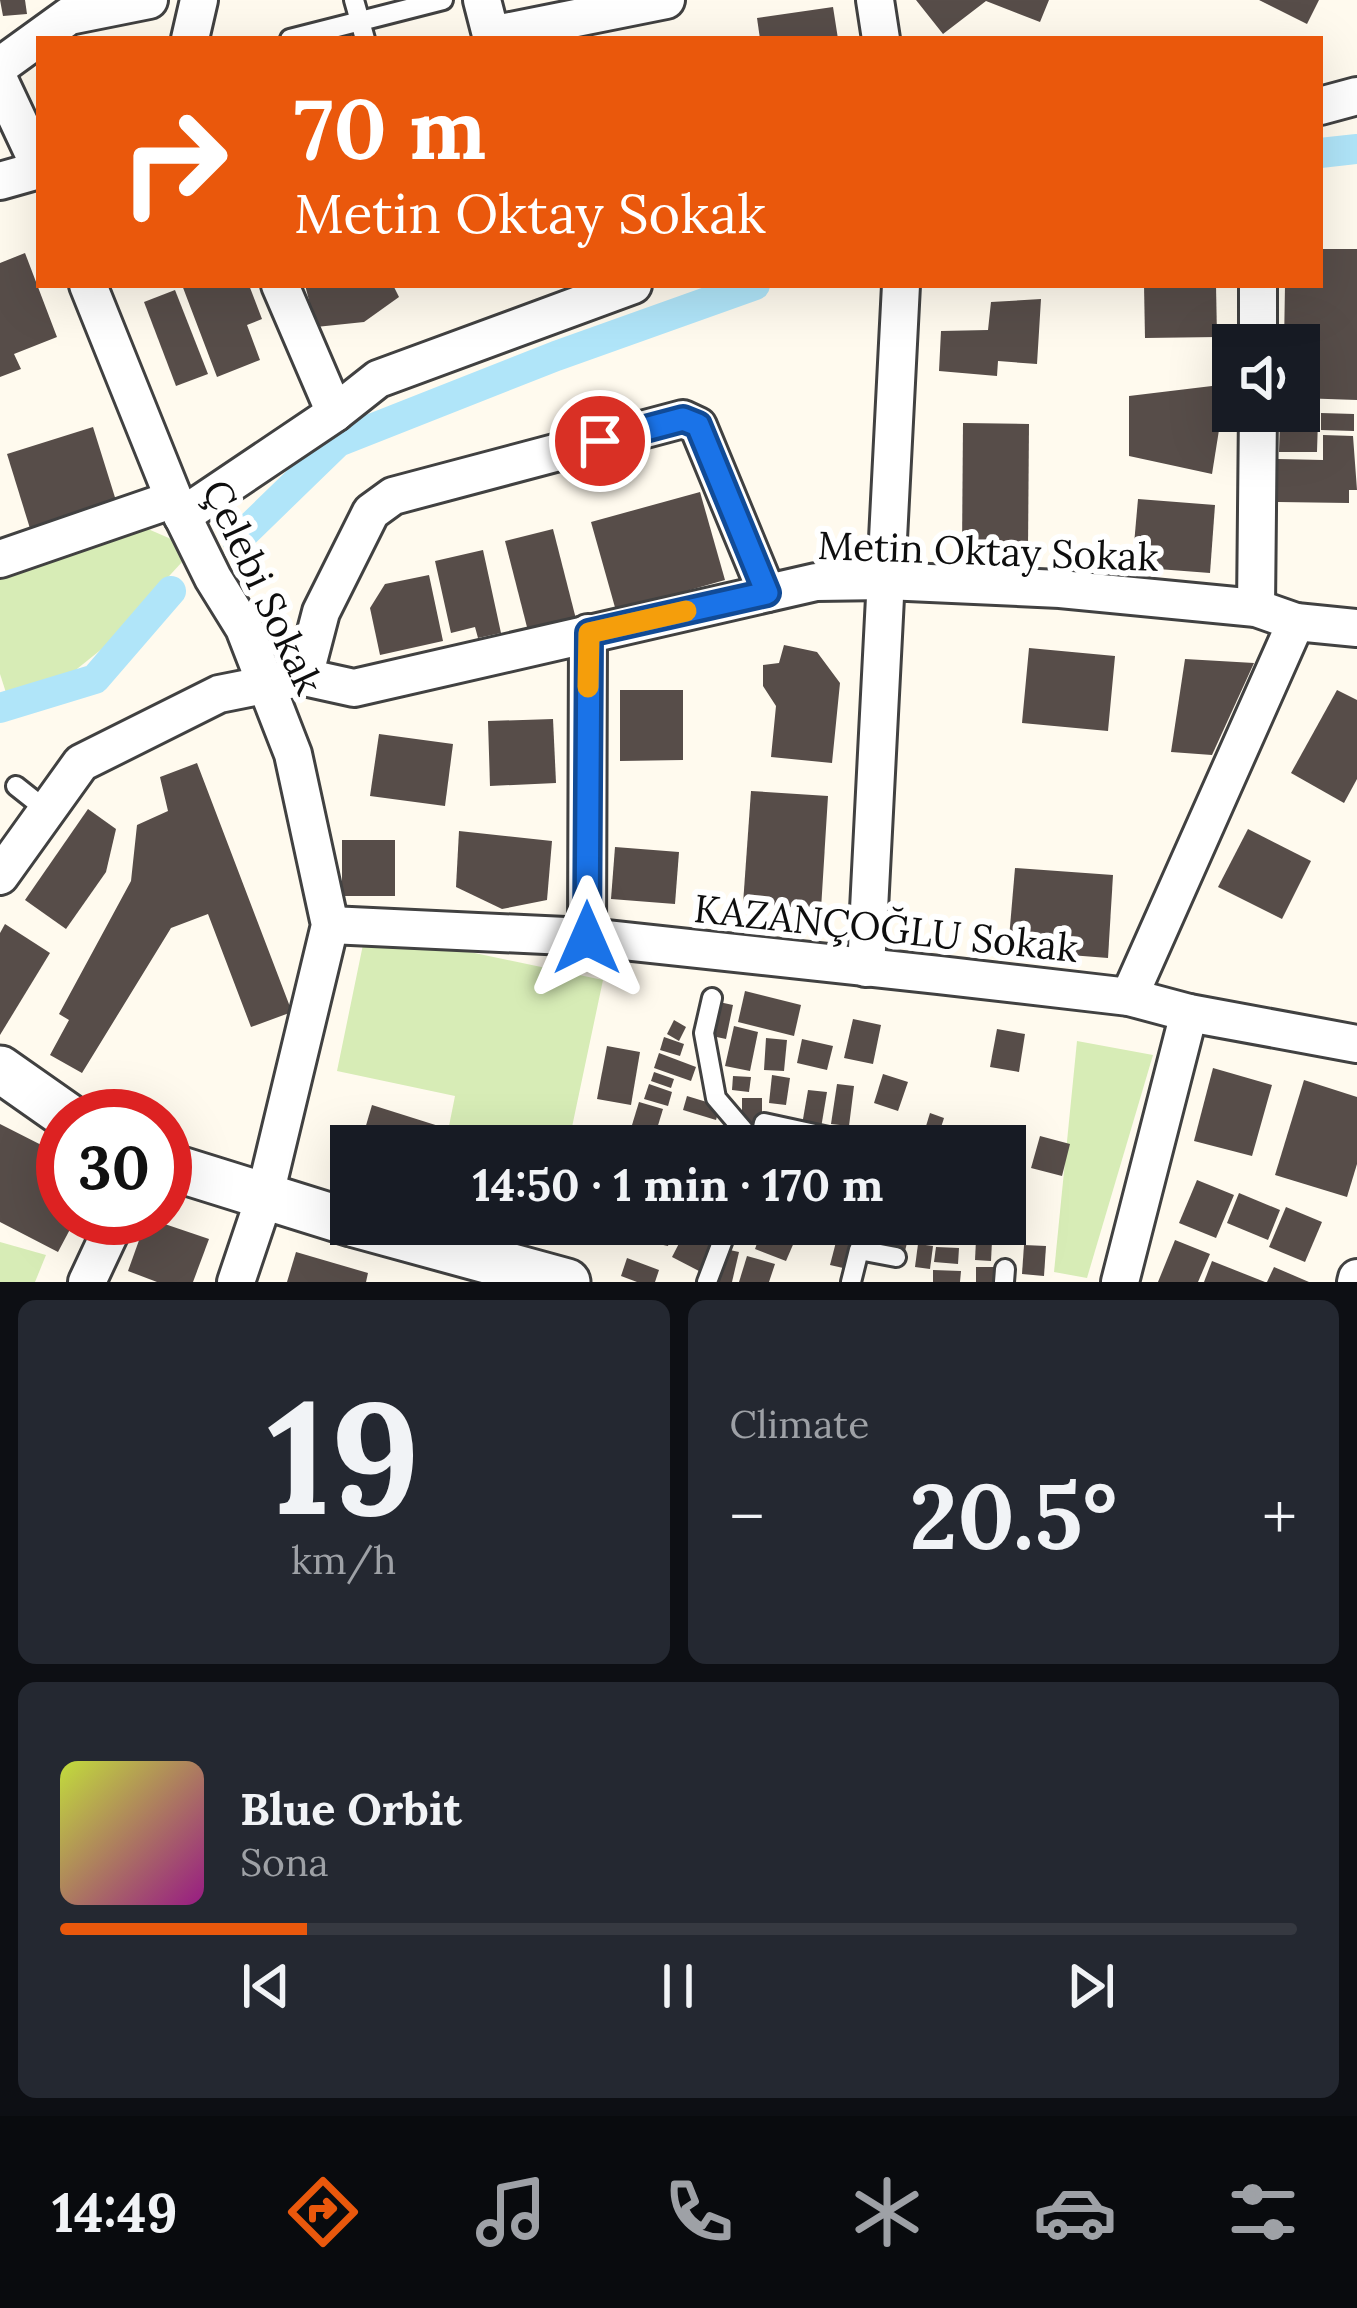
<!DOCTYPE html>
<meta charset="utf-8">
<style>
:root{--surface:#171b24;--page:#242831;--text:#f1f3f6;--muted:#9ea1a6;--line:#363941;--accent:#ea580c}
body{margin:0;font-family:Lora,serif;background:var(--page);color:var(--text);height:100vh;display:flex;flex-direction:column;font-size:45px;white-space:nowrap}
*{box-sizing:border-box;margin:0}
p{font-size:39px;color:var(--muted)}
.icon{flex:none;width:66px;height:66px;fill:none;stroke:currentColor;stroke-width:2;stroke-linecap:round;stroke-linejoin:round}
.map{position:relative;height:1282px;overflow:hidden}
.sheet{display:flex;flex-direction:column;gap:18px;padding:18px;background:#0d0f14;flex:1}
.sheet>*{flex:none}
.top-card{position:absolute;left:36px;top:36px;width:1287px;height:252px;border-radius:0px;box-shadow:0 12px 48px #0002;background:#ea580c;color:#fff;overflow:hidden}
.controls{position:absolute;left:1212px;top:324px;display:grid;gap:24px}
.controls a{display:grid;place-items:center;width:108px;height:108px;border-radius:0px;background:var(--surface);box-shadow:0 12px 48px #0002;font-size:60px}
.speed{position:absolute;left:36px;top:1089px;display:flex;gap:24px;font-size:60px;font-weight:700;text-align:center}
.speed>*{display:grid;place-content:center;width:156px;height:156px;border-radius:50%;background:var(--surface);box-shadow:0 12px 48px #0002;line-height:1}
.speed .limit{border:18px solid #d22;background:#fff;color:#111}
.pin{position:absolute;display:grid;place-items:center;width:102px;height:102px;color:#fff;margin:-51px;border:6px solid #fff;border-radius:50%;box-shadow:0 3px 12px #0007}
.me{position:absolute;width:132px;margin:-66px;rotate:0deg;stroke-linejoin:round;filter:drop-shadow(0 0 9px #0008)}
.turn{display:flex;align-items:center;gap:42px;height:252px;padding:0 60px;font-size:54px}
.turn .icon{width:156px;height:156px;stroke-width:2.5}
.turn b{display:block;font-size:84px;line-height:102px}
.big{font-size:90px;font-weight:700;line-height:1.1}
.sheet .widget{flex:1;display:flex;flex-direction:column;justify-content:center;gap:18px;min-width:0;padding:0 42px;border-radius:18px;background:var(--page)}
.sheet .dial{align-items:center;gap:0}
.dial b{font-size:156px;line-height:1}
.song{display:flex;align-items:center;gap:36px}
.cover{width:144px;height:144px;border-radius:18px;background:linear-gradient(135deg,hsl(70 70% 55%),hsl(310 70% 35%))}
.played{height:12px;border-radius:6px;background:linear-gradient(90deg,var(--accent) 20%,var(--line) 20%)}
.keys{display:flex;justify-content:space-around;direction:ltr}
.heat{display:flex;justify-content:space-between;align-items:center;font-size:66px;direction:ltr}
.sheet .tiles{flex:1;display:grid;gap:18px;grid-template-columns:1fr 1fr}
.widget:last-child{grid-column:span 2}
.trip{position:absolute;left:330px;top:1125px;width:696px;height:120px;border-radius:0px;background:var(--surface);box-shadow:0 12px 48px #0002;font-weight:700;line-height:120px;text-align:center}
.dock{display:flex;height:192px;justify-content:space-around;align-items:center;background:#090b0e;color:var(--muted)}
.dock .icon{width:84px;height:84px}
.dock .selected{color:var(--accent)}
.dock b{font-size:54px;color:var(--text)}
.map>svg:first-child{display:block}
.green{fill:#d7ecb6}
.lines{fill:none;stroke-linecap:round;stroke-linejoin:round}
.canal{stroke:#b0e5f9;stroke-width:30}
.building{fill:#574d49}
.service-casing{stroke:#414141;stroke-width:24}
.minor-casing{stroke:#414141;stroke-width:42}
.tertiary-casing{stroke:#414141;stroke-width:51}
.service{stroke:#fff;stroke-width:18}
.minor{stroke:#fff;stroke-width:36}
.tertiary{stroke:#fff;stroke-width:45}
.route-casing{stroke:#114b97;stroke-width:30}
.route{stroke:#1a73e8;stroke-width:21}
.slow{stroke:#f59e0b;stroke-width:21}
.labels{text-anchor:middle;stroke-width:12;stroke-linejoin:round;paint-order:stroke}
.street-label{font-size:39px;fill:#0e0e0e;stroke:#fff}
</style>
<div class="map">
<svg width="1357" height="1282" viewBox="0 0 1357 1282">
<rect width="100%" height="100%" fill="#fffaee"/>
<g class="green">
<polygon points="132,522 171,539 182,562 103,648 62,681 9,702 0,674 0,574"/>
<polygon points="366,930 603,980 568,1146 445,1146 455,1096 337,1071"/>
<polygon points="1077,1041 1153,1055 1087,1278 1054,1272"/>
<polygon points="0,1242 46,1255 35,1282 0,1282"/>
</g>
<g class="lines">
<g class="canal">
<polyline points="1320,153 1357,149"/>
<polyline points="237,540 338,442 556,356 755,285"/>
<polyline points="0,708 95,679 171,591"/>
</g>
</g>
<g class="building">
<polygon points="0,0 25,0 27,14 3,16"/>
<polygon points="916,0 1049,0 1040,22 986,1 943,34"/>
<polygon points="1259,0 1319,0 1307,24"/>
<polygon points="833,7 838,39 760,39 757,18"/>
<polygon points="1320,249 1357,249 1357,400 1299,398 1299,345 1284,345 1285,285 1320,285"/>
<polygon points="25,253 57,337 14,354 21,369 0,377 0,263"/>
<polygon points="182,285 249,285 262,319 247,325 260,360 217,377"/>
<polygon points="305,285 393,285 399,297 364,322 316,327"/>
<polygon points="1144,285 1216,285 1217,337 1145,338"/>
<polygon points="175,290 208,374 176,386 144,302"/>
<polygon points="1041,299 1037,364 998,361 997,376 939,371 941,331 988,330 991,302"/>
<polygon points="1212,386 1219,430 1212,474 1129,456 1129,396"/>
<polygon points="1321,413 1354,414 1354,431 1321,430"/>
<polygon points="1280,419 1318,419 1317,452 1279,452"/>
<polygon points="963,423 1029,424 1028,549 962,549"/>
<polygon points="93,427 118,507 32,535 7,454"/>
<polygon points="1323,435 1353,436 1357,490 1349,490 1349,503 1278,502 1278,459 1323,460"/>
<polygon points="700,492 725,580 616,611 591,522"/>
<polygon points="1138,499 1215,505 1210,573 1132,567"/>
<polygon points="553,529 576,619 528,631 505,541"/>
<polygon points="483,550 501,633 478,638 475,627 451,633 435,561"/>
<polygon points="429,575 443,641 380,655 370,608 385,584"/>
<polygon points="784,645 817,652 840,683 832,763 771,757 776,706 763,686 763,665 779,663"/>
<polygon points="1029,648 1115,656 1108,731 1022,723"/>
<polygon points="1185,659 1254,663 1212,755 1171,752"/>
<polygon points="620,690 683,690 683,760 620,761"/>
<polygon points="1337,690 1357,700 1357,779 1344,803 1291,773"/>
<polygon points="553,719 556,783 490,786 488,721"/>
<polygon points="379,734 453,744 445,806 370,796"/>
<polygon points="197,763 292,1012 251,1027 208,914 171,928 82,1073 50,1055 69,1020 59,1014 131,881 137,825 168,811 160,777"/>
<polygon points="751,791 828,796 821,909 743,904"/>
<polygon points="88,809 116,829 106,872 66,929 25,900"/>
<polygon points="1248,829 1311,861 1282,919 1218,887"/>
<polygon points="459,831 552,841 547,900 502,909 456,887"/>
<rect x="342" y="840" width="53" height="56"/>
<polygon points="615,847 679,852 675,904 611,899"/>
<polygon points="1015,868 1113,875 1108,958 1008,950"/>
<polygon points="5,924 50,953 0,1035 0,933"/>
<polygon points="745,991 801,1005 794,1036 738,1022"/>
<polygon points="719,1002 733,1005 726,1039 712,1036"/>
<polygon points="853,1019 881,1025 873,1064 844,1058"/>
<polygon points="674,1020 686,1027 679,1041 667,1034"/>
<polygon points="734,1026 758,1032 750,1071 725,1066"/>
<polygon points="997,1029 1025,1034 1019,1072 990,1067"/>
<polygon points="664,1037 684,1044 680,1056 660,1050"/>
<polygon points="766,1038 787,1040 784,1071 764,1070"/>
<polygon points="802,1039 833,1046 827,1070 797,1063"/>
<polygon points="607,1046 640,1052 631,1105 597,1099"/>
<polygon points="659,1053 696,1067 691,1081 654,1068"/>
<polygon points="1213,1068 1272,1085 1252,1156 1194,1141"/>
<polygon points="654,1072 674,1079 671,1088 651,1081"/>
<polygon points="883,1074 908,1082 898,1111 874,1103"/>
<polygon points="772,1075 790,1078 786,1105 769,1103"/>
<polygon points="733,1076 751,1077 749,1092 732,1090"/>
<polygon points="1304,1080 1357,1097 1357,1164 1347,1197 1275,1175"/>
<polygon points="649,1084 672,1092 668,1106 644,1099"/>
<polygon points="837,1084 854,1086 849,1126 831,1124"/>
<polygon points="808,1090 827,1092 821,1128 802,1125"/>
<polygon points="687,1096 720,1106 716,1120 683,1110"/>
<rect x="742" y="1098" width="20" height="27"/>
<polygon points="639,1102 663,1109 656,1132 632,1125"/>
<polygon points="372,1105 445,1128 440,1146 360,1146"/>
<polygon points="930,1113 944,1118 936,1143 922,1139"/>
<polygon points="0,1124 63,1156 63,1218 76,1218 58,1252 0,1222"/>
<polygon points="956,1126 979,1134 974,1146 949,1146"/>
<polygon points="1040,1136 1070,1144 1062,1176 1031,1168"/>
<polygon points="1197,1180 1234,1195 1216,1238 1179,1223"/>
<polygon points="1239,1193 1280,1210 1268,1240 1227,1223"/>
<polygon points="1286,1207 1322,1222 1305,1262 1269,1247"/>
<polygon points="147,1218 209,1239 193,1282 157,1282 128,1271"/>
<polygon points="639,1224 673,1224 668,1246 635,1239"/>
<polygon points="689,1224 716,1239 699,1271 672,1257"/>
<polygon points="812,1224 832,1224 830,1240 810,1237"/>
<polygon points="922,1224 960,1224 964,1226 959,1243 920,1231"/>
<polygon points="971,1224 993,1224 991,1238 969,1235"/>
<polygon points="763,1227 795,1240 786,1261 755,1249"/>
<polygon points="895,1236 908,1239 904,1255 891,1252"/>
<polygon points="976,1240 992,1241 991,1261 975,1260"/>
<polygon points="1175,1240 1210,1254 1198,1282 1158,1282"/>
<polygon points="836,1242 857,1247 852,1270 830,1265"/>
<polygon points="918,1244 933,1246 930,1269 915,1267"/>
<polygon points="1024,1245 1046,1246 1044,1276 1022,1274"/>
<polygon points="936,1247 959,1248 958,1264 934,1262"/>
<polygon points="725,1249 739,1252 732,1282 718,1282"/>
<polygon points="296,1252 368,1273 366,1282 287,1282"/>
<polygon points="747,1256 775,1264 769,1282 739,1282"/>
<polygon points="627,1258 659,1270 655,1282 637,1282 621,1276"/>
<polygon points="1212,1261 1265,1282 1204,1282"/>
<rect x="976" y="1267" width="20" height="15"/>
<polygon points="1274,1267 1309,1282 1267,1282"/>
<polygon points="933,1270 961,1271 960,1282 933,1282"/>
</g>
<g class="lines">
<g class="service-casing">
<g id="service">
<polyline points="354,0 365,39"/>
<polyline points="290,39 443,0"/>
<polyline points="16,786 45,809"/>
<polyline points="712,998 704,1033 716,1098 757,1146"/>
<polyline points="759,1146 764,1123 870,1146"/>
<polyline points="707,1282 729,1224"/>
<polyline points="851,1282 859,1250 896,1257"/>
<polyline points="1004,1282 1005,1269"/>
</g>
</g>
<g class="minor-casing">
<g id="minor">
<polyline points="482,0 491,35 666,0"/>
<polyline points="875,0 881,39"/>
<polyline points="190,39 199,0"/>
<polyline points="0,66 69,16 149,0"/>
<polyline points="0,82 39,165"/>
<polyline points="1320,106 1357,96"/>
<polyline points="0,181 39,170"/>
<polyline points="88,285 174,499 213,578 244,628 293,754 330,925 264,1199 236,1282"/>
<polyline points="280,285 335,413"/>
<polyline points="1258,345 1258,285"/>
<polyline points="182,516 335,413 378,379 633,285"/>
<polyline points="0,559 174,499"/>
<polyline points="1256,608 1258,411"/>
<polyline points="304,677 321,612 371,512 393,496 683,419 698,426 767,593"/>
<polyline points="0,876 81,763 219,694 304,677 354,688 816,582 886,581 1060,589 1256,608 1296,622 1357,628"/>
<polyline points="330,925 587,937 939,975 1129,997 1189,1013 1357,1044"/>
<polyline points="587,937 588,633"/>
<polyline points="866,968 901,285"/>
<polyline points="1129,997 1296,622"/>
<polyline points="87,1282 117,1218"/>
<polyline points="1120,1282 1189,1013"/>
<polyline points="1356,1282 1357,1278"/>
</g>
</g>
<g class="tertiary-casing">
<g id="tertiary">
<polyline points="0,1069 67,1116"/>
<polyline points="165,1165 351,1223"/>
<polyline points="355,1224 567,1282"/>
</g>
</g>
<use href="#service" class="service"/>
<use href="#minor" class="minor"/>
<use href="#tertiary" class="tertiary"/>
</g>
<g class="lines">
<g class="route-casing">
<polyline id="route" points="587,938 589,633 767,593 698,425 683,419 600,441"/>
</g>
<use href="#route" class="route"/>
<polyline class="slow" points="588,687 589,633 686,611"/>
</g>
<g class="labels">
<g class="street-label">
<text transform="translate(988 551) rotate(2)" y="14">Metin Oktay Sokak</text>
<text transform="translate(263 587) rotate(65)" y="14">Çelebi Sokak</text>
<text transform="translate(886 928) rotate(6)" y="14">KAZANÇOĞLU Sokak</text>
</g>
</g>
</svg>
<div class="controls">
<a><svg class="icon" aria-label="sound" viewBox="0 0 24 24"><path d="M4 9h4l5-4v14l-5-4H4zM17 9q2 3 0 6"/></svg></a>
</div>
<div class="speed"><div class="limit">30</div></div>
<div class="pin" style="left:600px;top:441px;background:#d93025"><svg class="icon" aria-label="arrive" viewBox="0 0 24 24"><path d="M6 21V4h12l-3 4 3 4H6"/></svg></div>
<svg class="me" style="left:587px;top:938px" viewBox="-20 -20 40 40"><path d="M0-17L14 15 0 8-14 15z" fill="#1a73e8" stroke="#fff" stroke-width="4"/></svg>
<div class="trip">14:50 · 1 min · 170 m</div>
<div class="top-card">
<div class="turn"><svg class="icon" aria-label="right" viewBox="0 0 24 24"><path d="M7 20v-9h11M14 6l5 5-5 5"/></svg><div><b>70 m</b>Metin Oktay Sokak</div></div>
</div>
</div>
<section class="sheet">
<div class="tiles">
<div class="widget dial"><b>19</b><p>km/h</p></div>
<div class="widget"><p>Climate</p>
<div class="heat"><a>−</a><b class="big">20.5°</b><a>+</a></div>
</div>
<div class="widget">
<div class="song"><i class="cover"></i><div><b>Blue Orbit</b><p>Sona</p></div></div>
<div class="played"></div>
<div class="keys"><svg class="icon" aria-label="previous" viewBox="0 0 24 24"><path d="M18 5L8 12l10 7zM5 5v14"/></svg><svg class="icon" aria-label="pause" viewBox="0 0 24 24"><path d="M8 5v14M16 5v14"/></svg><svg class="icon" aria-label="next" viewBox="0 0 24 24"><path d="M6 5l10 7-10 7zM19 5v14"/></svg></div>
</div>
</div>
</section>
<nav class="dock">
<b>14:49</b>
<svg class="icon selected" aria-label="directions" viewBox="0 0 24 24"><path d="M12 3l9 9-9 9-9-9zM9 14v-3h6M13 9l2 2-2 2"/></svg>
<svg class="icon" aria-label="music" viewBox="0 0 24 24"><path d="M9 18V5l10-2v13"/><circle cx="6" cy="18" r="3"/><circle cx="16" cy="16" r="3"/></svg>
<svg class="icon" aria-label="phone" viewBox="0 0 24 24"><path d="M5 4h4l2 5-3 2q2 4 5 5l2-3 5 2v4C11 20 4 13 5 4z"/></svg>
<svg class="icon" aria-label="climate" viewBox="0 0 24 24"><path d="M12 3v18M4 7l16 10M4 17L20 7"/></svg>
<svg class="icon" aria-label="car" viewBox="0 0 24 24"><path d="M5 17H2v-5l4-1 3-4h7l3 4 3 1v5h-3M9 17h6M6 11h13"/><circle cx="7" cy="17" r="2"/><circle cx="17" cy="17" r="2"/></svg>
<svg class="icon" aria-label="filters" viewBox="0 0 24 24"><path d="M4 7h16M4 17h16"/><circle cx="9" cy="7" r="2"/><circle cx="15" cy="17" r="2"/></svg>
</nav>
